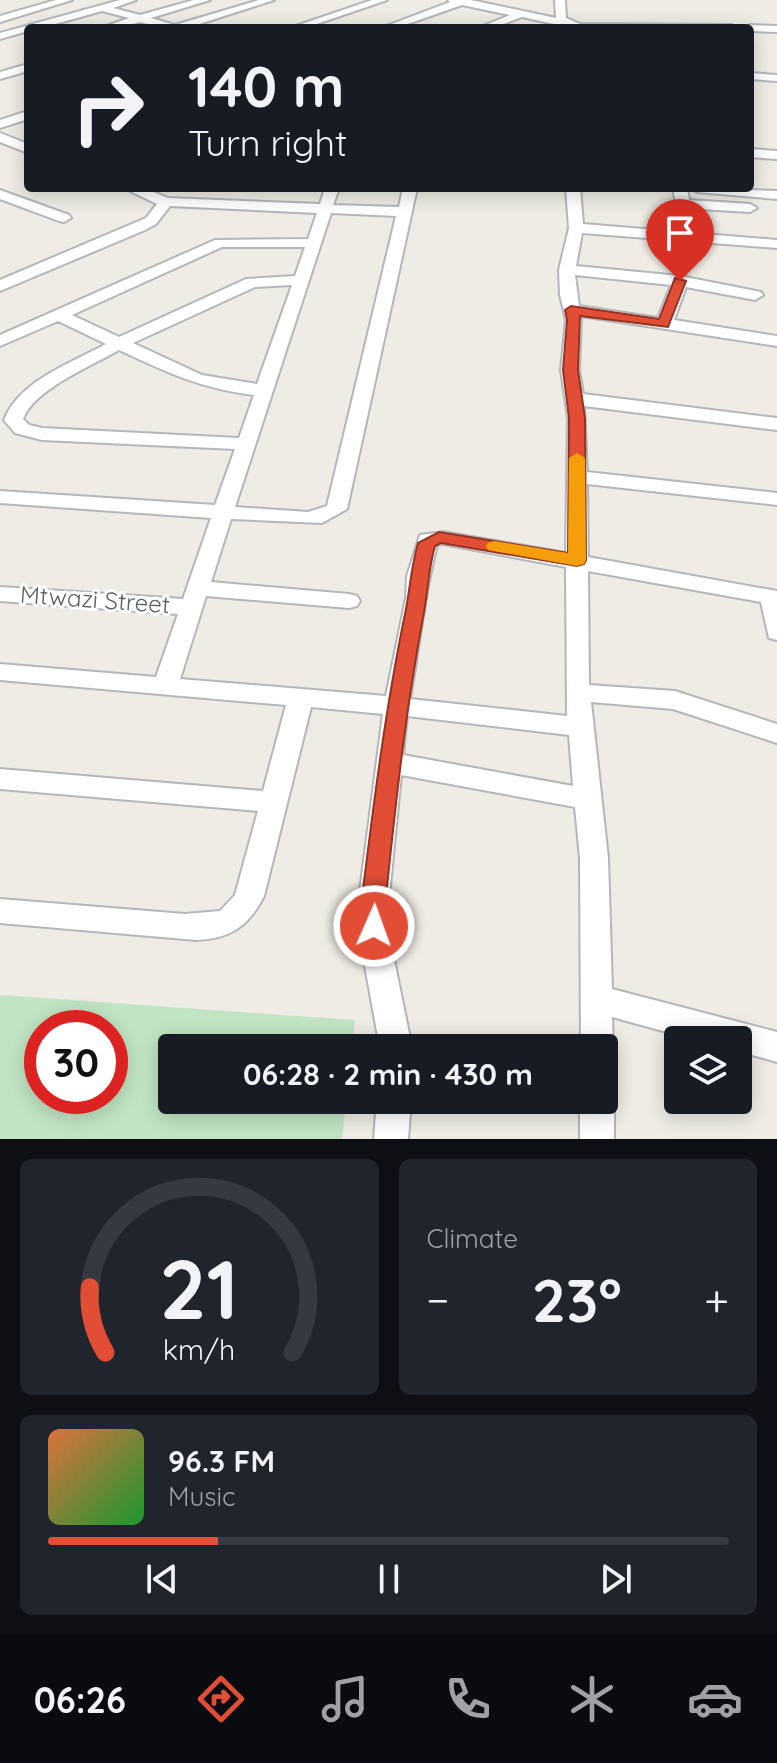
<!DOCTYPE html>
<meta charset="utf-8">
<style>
:root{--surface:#171b24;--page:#20242c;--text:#f1f3f6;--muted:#9ea1a6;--line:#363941;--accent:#e24e35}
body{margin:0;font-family:Quicksand,sans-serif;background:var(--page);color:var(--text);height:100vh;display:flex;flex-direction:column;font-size:30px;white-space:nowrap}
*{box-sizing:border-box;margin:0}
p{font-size:26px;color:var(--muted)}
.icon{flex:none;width:44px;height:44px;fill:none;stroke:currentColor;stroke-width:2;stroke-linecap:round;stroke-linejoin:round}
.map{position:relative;height:1139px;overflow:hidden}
.sheet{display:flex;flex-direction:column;gap:20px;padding:20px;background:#0d0f14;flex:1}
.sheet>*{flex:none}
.guide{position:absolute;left:24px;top:24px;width:730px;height:168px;border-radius:8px;box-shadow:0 4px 20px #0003;background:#171b24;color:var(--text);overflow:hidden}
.buttons{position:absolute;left:664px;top:1026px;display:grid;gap:16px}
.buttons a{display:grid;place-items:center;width:88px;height:88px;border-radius:8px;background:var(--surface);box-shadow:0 4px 20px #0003;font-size:40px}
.speed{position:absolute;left:24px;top:1010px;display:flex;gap:16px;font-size:40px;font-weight:700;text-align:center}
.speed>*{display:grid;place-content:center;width:104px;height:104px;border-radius:50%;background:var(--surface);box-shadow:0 4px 20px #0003;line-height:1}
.speed .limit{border:12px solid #d22;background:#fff;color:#111}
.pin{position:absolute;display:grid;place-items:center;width:68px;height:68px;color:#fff;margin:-82px -34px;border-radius:50% 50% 50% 0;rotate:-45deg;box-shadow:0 0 8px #0007}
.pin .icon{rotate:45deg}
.me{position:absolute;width:88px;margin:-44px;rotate:2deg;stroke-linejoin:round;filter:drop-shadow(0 0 6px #0008)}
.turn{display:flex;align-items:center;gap:28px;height:168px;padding:0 32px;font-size:36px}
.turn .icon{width:104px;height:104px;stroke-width:2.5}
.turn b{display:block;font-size:56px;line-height:68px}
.big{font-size:60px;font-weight:700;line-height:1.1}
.sheet .widget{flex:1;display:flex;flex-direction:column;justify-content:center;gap:12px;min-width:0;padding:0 28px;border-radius:12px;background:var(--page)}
.sheet .dial{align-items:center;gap:0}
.dial svg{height:208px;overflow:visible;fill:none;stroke:var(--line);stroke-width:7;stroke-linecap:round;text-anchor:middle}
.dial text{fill:var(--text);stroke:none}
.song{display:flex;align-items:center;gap:24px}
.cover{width:96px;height:96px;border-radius:12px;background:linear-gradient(135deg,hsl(20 70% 55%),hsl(130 70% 35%))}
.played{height:8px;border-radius:4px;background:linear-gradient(90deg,var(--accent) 25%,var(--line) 25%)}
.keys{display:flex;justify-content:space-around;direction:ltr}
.heat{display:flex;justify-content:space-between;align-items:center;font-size:44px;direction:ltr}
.sheet .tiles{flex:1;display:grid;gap:20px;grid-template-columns:1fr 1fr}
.widget:last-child{grid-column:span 2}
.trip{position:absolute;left:158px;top:1034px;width:460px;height:80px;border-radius:8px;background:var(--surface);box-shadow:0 4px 20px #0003;font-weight:700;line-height:80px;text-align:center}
.menu{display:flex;height:128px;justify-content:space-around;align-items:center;background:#090b0e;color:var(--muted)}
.menu .icon{width:56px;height:56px}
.menu .selected{color:var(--accent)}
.menu b{font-size:36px;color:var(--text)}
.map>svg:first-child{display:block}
.green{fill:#c1e5c4;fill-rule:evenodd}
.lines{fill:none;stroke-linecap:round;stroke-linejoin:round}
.minor-casing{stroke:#b4b6ba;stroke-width:4}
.minor{fill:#fff;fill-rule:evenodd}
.route{fill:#e24e35;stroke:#933322;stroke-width:2}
.slow{fill:#f59e0b}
.labels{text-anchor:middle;stroke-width:6;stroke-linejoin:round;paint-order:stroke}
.street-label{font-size:24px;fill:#5c5f64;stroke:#fff}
</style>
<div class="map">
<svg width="777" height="1139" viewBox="0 0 777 1139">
<rect width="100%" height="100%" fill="#eeece4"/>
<path class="green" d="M0,995L355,1020L352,1048H172V1100H346L342,1139H0ZM42,1028H110V1096H42Z"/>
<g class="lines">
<g class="minor-casing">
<g id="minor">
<polygon points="56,0 72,0 0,22 0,16"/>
<polygon points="120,0 136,0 113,8 140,15 194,0 210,0 151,18 175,25 259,0 274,0 187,28 163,28 140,22 117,28 101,28 129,18 102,11 41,28 28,28 28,31 0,39 0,33"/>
<polygon points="372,0 387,0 305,28 290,28"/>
<polygon points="448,0 471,0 556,18 555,0 565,0 566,18 580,24 731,25 736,28 572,28 522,17 493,28 478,28 510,15 462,5 396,28 381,28 450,2"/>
<polygon points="750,25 777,26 777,32 750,31 750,28 745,28"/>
<polygon points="28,64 28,71 0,79 0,72"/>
<polygon points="750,73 777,75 777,81 750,79"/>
<polygon points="28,111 28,119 0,128 0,120"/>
<polygon points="0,133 28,144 28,153 0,142"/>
<polygon points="750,149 777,151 777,159 750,157"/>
<path d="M124,188H143L168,198L320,204L325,188H339L333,205L399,207L403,188H417L347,509L322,523L231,519L211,582L349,594L357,596L360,601L357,606L349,608L206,596L180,679L386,696L406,598L407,576L420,535L443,532L566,553L568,418L561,370L566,320L560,295L559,270L569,228L566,188H580L583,224L777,240V248L582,233L576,266L680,276L761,292L763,295L755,300L686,287L674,320L777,336V346L581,316L579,370L583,394L777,418V430L584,406L587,472L777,493V505L587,484L588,557L777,591V640L769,638L761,602L588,571L589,685L675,691L777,724V743L673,709L591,702L608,858L612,989L777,1032V1062L738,1051V1040H696L612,1017L613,1048L608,1059L604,1060V1048H581L580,858L575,807L401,775L388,906L393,955L412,1048H380L363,955L358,906L383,714L311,707L264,896C249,926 230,939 196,940L0,923V899L185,914L220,911L235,895L258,811L0,789V769L263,791L286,705L0,680V664L156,677L178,614L0,601V587L183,599L211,518L0,503V491L215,505L235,449L42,440L15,433L4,420C19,381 71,363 106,344L58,321L0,346V335L215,240L308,239L317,213L170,206L156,224L145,230L0,291V280L146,218L157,204ZM331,213L396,216L327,506L308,512L235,507ZM222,247H305L295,276L246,279L119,337L72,315ZM575,275L671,285L658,318L579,306ZM292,285L257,384L202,375L133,343L255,287ZM119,350C166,372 202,389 254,395L239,438L42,428L29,425L23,419C34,389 92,366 119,350ZM443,544L566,567L567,716L410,699C419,648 424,595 437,545ZM407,716L569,735L573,786L403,755Z"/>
<polygon points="673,188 687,188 689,200 750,204 757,208 750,212 683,208 676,204"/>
<polygon points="690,188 777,191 777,199 697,192"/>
<polygon points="0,190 69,215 71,218 64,222 59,221 0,199"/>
<polygon points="604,1087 609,1089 614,1100 614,1139 580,1139 580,1100 604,1100"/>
<polygon points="377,1100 411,1100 408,1139 374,1139"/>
</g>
</g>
<use href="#minor" class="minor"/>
</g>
<path class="route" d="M675,278L686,281L668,327L580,316L578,370L585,418L586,560L584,564L577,566L441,543L435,546C428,570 428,593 423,618C405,714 395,809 385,906L387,926L383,934L374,937L366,934L361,906C373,808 385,711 405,614C410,590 411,567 418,543L439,532L568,553L569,418L563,370L567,320L565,310L571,306L659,319Z"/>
<polygon class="slow" points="577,453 585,458 586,560 584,564 577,566 488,550 486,546 488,543 494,541 568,553 569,458"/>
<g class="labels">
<g class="street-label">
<text transform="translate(95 600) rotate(4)" y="8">Mtwazi Street</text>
</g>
</g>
</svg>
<div class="buttons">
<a><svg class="icon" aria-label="layers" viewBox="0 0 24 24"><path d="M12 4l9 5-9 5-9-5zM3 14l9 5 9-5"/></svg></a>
</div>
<div class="speed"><div class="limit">30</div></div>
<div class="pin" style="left:680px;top:281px;background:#d93025"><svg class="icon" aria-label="arrive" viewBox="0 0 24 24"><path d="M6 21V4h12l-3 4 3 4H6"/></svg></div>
<svg class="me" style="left:374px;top:926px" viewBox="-20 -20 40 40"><circle r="17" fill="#e24e35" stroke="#fff" stroke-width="3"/><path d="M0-11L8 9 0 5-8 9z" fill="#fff"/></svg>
<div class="trip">06:28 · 2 min · 430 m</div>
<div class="guide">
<div class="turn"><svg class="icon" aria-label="right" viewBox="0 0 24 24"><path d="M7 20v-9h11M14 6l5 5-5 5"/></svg><div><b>140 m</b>Turn right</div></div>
</div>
</div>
<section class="sheet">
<div class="tiles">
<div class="widget dial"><svg viewBox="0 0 100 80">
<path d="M14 69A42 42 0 1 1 86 69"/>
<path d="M14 69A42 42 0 0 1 8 44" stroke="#e24e35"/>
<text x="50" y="56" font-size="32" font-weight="700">21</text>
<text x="50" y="72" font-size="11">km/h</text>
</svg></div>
<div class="widget"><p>Climate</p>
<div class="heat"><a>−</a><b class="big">23°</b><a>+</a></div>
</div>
<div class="widget">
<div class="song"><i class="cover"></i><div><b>96.3 FM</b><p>Music</p></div></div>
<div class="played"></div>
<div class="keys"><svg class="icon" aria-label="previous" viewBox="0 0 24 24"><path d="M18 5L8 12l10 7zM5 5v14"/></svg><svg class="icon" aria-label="pause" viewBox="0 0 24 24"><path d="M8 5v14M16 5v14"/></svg><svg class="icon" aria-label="next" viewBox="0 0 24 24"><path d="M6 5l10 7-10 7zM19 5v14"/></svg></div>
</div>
</div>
</section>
<nav class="menu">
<b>06:26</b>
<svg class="icon selected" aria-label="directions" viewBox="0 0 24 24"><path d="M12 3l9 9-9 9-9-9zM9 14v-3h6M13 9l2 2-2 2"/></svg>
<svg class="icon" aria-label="music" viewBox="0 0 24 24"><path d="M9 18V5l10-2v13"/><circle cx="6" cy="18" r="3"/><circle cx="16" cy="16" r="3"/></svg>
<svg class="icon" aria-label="phone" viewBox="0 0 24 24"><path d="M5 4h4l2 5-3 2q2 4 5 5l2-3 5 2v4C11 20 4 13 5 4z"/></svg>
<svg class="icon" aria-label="climate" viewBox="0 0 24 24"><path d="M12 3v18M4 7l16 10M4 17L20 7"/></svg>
<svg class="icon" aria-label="car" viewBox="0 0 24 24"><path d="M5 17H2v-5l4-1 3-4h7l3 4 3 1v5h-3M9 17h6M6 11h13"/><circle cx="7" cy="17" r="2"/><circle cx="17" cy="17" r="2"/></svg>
</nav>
